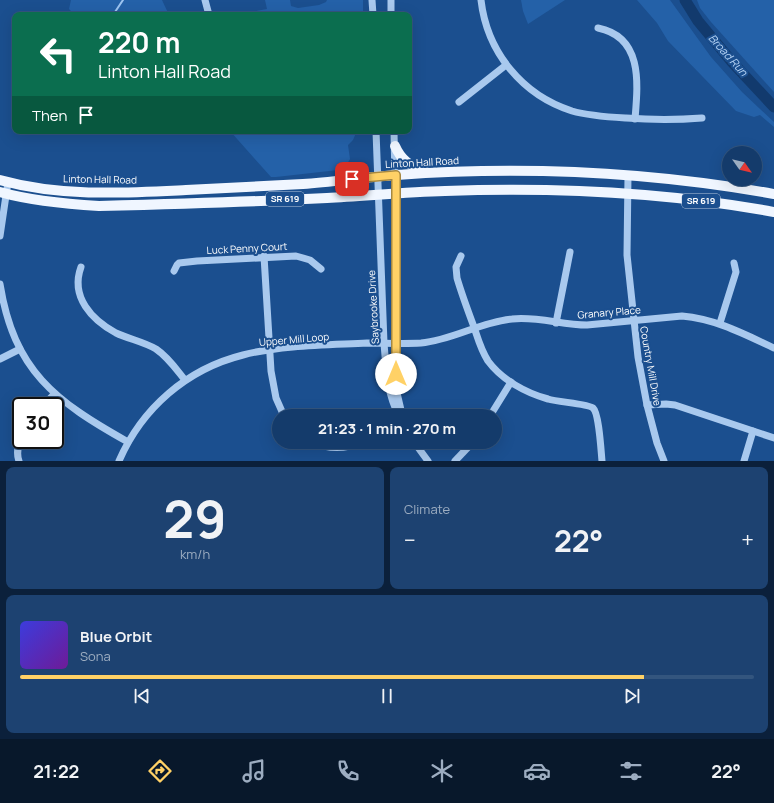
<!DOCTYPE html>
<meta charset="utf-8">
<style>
:root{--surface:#143b6b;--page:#1d4271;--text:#f1f3f6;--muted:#9dadc1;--line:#33557e;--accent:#ffd166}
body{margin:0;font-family:Manrope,sans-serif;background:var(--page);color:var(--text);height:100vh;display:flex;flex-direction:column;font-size:15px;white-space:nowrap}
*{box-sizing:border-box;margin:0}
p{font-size:13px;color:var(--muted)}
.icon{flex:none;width:22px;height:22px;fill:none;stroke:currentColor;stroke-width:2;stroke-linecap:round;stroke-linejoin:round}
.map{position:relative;height:461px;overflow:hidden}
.details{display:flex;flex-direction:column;gap:6px;padding:6px;background:#0b203b;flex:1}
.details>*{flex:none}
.top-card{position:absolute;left:12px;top:12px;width:400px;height:122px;border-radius:8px;box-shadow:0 4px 16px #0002,0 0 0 1px var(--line);background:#0b6e4f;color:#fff;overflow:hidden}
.needle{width:26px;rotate:124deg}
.buttons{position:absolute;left:722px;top:146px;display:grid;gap:8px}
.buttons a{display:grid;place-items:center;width:40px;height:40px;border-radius:50%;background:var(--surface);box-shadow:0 4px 16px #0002,0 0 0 1px var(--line);font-size:20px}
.speed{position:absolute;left:12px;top:397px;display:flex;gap:8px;font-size:20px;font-weight:700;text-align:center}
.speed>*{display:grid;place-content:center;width:52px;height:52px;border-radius:50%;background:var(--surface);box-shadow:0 4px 16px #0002,0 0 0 1px var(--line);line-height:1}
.speed .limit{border:2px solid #111;border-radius:6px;background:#fff;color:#111}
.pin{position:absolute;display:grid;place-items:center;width:34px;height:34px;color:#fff;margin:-17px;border-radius:8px;box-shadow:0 2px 6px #0006}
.me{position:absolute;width:44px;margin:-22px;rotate:0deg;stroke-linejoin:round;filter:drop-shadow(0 0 3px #0008)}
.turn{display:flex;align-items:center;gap:14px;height:84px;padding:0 20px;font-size:18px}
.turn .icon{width:52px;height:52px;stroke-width:2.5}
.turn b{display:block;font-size:28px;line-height:34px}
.then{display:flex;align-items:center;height:38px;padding:0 20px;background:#0003;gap:8px;font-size:15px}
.big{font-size:30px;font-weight:700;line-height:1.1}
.details .card{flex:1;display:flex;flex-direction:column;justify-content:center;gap:6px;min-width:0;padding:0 14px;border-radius:8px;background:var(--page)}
.details .dial{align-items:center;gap:0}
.dial b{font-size:52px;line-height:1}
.song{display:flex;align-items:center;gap:12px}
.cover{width:48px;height:48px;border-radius:6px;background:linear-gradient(135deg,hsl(240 70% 55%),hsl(280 70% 35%))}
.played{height:4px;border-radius:2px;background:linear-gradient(90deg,var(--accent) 85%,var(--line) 85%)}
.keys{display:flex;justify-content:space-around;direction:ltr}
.heat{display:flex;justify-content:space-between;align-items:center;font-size:22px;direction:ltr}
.details .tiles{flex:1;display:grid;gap:6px;grid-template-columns:1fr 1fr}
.card:last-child{grid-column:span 2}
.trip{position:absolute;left:272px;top:409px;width:230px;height:40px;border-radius:20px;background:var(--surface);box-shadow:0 4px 16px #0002,0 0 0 1px var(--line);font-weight:700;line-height:40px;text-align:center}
.dock{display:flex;height:64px;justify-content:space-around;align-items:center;background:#08182b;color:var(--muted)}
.dock .icon{width:28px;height:28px}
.dock .current{color:var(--accent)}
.dock b{font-size:18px;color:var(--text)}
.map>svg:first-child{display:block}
.green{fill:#2461a8}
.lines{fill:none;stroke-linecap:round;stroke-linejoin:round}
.stream{stroke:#9cc4f0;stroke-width:2}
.river{stroke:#123a6d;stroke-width:11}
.minor{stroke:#a9c9ee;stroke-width:7}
.major{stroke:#f0f6ff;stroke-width:10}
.route-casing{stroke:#a68842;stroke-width:10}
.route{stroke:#ffd166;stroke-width:7}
.labels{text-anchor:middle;stroke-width:4;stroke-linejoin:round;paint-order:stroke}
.shield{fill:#1b4f8f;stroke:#bbcadd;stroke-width:1}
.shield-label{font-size:9px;font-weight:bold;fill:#fff}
.street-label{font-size:10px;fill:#fff;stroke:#1b4f8f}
.water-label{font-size:11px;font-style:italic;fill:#b5d3f5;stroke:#1b4f8f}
</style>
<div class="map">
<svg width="774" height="461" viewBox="0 0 774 461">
<rect width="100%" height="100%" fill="#1b4f8f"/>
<g class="green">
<polygon points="71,0 162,0 169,15 75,15 69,9"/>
<polygon points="265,0 290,0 291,6 298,8 319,5 326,2 327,0 363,0 363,15 258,15 256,11 267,9"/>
<polygon points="521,0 565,0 528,24 523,11"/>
<polygon points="637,0 670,0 711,57 742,92 774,122 774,127 760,115 754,117 736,111 668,41 657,23"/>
<polygon points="697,0 774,0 774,92 711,22 700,8"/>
<polygon points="230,131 355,131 356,133 353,140 348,145 350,159 347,164 347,169 276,177 271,177"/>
</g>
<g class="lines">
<polyline class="stream" points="113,15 123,0"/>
<polyline class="river" points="685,0 698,21 732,62 774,107"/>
<g class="minor">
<polyline points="205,0 209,15"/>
<polyline points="372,0 373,15"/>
<polyline points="391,0 391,15"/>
<path d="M481,0C487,52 522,95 572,111C589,116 608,117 626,118C652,120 677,120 702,118"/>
<path d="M598,28C643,37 638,83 635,119"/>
<polyline points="459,102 506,65"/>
<path d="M376,131L384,343C386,368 387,394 399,416"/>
<polyline points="394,131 396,234 396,374 397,393 402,414"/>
<polyline points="628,176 627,255 638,357 647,405 657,443 664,461"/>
<polyline points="0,236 8,182"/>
<polyline points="264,256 271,371 276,398 284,416"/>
<path d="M461,256L456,267L457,278C462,295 468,311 474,327C478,339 481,350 488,361C502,380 526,393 548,399C558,402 589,404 593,408C599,413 601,451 602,461"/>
<path d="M81,267C70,297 92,320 116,333C129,339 144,342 156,349C168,357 176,369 185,380"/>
<polyline points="174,271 177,265 179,263 197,261 296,256 310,260 321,269"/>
<path d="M0,284C14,371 55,401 128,442"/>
<polyline points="556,323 570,252"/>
<polyline points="720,323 736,272 734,263"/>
<polyline points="0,359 20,349"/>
<polyline points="647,405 666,404 675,405 774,438"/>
<polyline points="43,406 54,394"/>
<polyline points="490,416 511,382"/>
<path d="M312,442C325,448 336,449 350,446"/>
<polyline points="414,442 428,461"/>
<path d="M19,461C16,453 18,446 21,438"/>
<path d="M119,461C142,408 187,369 243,355C281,345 328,345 367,343C385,343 403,344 421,343C453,340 480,322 512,319C537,316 562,325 587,325L682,316C716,319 744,334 774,348"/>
<polyline points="455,461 473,442"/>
<polyline points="744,461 753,431"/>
</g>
<g class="major">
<path d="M395,146C401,160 410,166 425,171"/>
<path d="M0,180C61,197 124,193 186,190C225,188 264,186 303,184C334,182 365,177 397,175C521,166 651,172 774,194"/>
<path d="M0,192C32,201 66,204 99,206C175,204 251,202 327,198C366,196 406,192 445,191C555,187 666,192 774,212"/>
</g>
</g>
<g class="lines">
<g class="route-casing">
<polyline id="route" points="352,179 396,175 396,374"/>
</g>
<use href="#route" class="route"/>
</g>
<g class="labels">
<g class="shield">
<rect x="266" y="192" width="38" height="14" rx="3"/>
<rect x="682" y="194" width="38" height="14" rx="3"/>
</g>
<g class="shield-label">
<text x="285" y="202">SR 619</text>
<text x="701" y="204">SR 619</text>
</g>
<g class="street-label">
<text transform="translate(422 162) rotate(-3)" y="4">Linton Hall Road</text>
<text transform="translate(100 179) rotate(1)" y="4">Linton Hall Road</text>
<text transform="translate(247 248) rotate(-3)" y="4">Luck Penny Court</text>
<text transform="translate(373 307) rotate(-93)" y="4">Saybrooke Drive</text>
<text transform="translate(609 312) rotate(-5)" y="4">Granary Place</text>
<text transform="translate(294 339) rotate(-5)" y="4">Upper Mill Loop</text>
<text transform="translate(651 366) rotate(80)" y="4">Country Mill Drive</text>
</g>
<g class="water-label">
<text transform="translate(728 55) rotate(48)" y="4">Broad Run</text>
</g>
</g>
</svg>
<div class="buttons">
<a><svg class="needle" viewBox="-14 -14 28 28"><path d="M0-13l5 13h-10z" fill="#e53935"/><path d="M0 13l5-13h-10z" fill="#9dadc1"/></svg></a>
</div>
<div class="speed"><div class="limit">30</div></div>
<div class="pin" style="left:352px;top:179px;background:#d93025"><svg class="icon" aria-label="arrive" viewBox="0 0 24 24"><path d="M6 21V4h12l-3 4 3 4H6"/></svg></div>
<svg class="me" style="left:396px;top:374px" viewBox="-20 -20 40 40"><circle r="19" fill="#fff"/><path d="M0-13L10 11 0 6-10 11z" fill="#ffd166"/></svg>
<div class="trip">21:23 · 1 min · 270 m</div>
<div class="top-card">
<div class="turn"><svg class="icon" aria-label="left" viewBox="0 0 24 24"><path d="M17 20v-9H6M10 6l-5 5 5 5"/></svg><div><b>220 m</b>Linton Hall Road</div></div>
<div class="then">Then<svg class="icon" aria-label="arrive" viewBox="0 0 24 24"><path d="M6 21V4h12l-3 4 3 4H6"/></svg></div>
</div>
</div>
<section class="details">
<div class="tiles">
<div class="card dial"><b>29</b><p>km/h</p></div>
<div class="card"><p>Climate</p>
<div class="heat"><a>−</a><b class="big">22°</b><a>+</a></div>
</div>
<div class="card">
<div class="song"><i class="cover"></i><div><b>Blue Orbit</b><p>Sona</p></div></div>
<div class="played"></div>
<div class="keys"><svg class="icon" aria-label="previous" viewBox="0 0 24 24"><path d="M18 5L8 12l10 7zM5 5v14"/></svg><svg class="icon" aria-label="pause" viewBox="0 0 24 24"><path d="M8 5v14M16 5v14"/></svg><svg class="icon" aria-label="next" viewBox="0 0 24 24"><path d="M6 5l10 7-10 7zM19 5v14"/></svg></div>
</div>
</div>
</section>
<nav class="dock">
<b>21:22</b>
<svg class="icon current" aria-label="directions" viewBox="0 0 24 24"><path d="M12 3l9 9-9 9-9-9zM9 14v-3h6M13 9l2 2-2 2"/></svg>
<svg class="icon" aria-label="music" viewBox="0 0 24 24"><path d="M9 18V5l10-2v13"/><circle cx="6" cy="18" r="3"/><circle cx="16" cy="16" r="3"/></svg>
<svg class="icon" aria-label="phone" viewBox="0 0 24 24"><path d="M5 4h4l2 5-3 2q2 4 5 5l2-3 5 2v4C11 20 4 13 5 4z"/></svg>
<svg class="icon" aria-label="climate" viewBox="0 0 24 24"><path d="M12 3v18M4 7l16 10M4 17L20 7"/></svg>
<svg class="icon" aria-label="car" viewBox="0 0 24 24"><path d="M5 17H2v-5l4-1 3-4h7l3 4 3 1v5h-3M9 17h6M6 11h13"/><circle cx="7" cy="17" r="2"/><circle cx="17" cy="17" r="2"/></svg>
<svg class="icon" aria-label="filters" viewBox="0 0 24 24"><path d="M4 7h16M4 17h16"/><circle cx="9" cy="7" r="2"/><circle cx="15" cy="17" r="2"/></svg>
<b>22°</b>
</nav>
